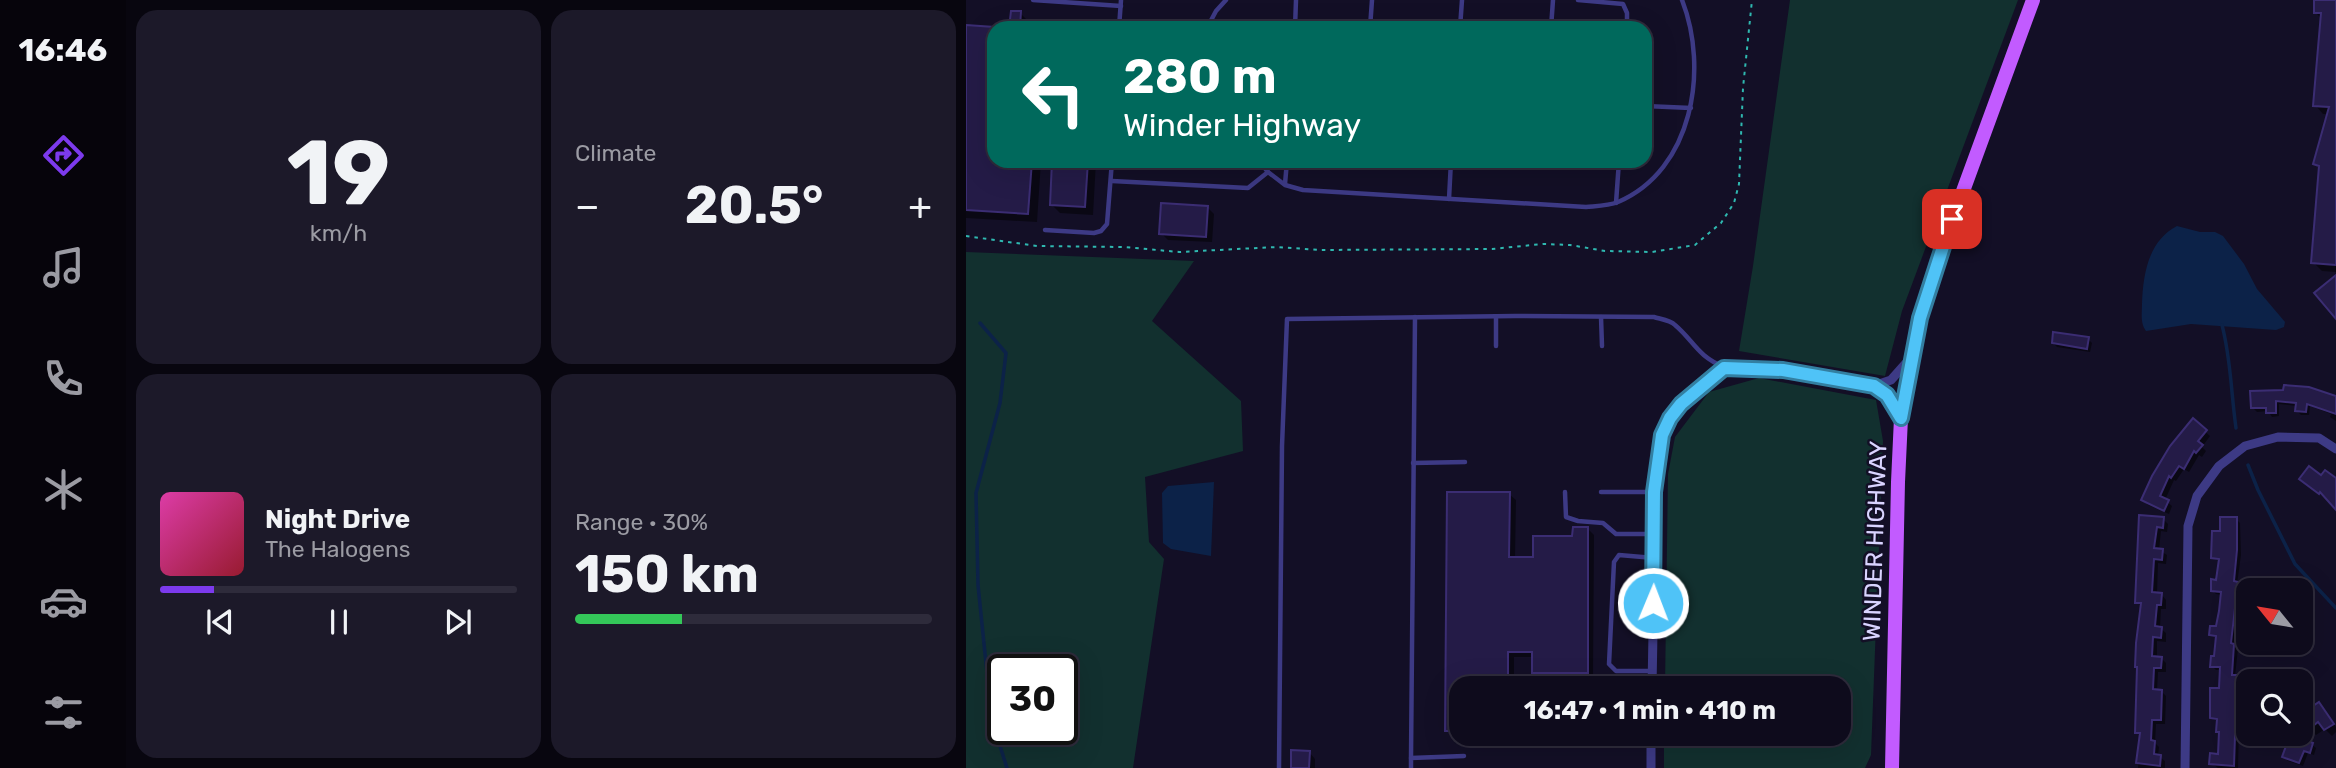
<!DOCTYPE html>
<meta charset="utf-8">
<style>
:root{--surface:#0e0b1c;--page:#1c1929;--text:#f1f3f6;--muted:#9b9ba3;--line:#2e2b3b;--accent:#7c3aed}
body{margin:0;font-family:Rubik,sans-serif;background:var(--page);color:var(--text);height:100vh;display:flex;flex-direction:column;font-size:26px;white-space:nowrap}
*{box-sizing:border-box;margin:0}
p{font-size:23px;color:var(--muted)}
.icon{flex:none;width:38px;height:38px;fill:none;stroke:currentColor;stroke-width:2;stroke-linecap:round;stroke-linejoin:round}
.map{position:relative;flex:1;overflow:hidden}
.sheet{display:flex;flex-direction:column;gap:10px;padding:10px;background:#08060f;width:840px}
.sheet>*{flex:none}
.banner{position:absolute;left:21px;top:21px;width:665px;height:147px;border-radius:21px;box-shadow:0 7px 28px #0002,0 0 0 2px var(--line);background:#00695c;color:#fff;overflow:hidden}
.needle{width:46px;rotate:300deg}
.buttons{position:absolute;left:1270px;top:578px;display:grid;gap:14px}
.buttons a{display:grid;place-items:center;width:77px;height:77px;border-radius:14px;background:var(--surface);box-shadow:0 7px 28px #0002,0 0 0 2px var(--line);font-size:35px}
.speed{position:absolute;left:21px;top:654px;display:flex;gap:14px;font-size:35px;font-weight:700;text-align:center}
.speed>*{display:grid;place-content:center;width:91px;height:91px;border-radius:50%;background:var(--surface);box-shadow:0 7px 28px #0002,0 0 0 2px var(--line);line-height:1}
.speed .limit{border:4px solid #111;border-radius:10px;background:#fff;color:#111}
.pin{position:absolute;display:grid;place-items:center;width:60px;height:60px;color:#fff;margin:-30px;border-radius:14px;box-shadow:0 4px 10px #0006}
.me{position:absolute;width:77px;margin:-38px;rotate:1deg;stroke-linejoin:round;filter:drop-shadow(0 0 5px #0008)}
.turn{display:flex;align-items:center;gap:24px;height:147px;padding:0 21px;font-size:32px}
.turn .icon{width:91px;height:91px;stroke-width:2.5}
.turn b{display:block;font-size:49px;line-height:60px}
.big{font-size:52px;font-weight:700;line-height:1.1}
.sheet .tile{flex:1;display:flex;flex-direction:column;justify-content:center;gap:10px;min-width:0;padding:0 24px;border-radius:21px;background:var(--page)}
.sheet .dial{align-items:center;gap:0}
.dial b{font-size:91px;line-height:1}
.song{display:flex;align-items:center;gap:21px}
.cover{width:84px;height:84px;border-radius:10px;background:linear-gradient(135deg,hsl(320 70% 55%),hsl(350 70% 35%))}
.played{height:7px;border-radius:4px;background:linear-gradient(90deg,var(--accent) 15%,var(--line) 15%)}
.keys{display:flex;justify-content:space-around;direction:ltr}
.heat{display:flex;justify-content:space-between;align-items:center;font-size:38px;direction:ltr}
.charge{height:10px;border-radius:5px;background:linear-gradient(90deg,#34c759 30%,var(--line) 0)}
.sheet .tiles{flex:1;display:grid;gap:10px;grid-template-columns:repeat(2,1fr)}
.trip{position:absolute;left:483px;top:676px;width:402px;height:70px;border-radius:21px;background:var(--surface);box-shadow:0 7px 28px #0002,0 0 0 2px var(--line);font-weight:700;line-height:70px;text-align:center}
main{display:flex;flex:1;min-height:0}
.tab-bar{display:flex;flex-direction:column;width:126px;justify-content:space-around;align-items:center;background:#06040b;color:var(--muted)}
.tab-bar .icon{width:49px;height:49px}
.tab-bar .selected{color:var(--accent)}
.tab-bar b{font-size:32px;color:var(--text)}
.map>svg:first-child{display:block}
.green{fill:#12302f;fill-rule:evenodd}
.water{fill:#0c2248}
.shadow{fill:#0007}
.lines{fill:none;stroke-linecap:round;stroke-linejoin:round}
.stream{stroke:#0c2248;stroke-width:3.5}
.building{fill:#241b47;stroke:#3b2d73;stroke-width:2}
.path{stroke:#2fb8b0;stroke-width:2;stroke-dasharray:3.5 5;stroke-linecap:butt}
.service{stroke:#3d3a85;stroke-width:4.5}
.minor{stroke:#3d3a85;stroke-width:9}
.primary{stroke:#c25bff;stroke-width:14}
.route-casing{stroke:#337fa1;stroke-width:18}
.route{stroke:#4fc3f7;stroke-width:12}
.labels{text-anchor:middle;stroke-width:5;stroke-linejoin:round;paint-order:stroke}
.street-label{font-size:24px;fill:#d9d4ff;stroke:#130f26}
</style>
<main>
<nav class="tab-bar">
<b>16:46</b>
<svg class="icon selected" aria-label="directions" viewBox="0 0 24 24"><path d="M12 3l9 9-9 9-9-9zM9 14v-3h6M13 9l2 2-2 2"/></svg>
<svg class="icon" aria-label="music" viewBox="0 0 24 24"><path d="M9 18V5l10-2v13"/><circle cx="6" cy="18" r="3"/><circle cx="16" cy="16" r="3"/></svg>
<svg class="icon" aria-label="phone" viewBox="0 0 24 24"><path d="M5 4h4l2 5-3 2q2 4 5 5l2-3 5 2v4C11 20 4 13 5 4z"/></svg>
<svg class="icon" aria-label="climate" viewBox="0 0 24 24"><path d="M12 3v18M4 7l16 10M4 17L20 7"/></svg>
<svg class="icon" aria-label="car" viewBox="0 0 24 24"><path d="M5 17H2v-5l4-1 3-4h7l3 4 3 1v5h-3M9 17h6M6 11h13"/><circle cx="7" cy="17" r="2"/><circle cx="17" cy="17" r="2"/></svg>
<svg class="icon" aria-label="filters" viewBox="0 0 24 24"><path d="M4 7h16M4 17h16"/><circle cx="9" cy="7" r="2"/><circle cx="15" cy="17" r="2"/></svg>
</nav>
<section class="sheet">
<div class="tiles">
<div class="tile dial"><b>19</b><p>km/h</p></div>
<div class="tile"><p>Climate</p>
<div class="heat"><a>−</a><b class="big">20.5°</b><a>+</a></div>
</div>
<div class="tile">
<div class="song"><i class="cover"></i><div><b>Night Drive</b><p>The Halogens</p></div></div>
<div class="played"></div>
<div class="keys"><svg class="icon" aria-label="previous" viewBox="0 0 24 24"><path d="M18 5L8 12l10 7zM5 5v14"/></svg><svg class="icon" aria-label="pause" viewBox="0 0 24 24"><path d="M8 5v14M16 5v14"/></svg><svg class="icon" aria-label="next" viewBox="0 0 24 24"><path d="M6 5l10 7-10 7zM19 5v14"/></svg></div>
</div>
<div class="tile"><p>Range · 30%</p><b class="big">150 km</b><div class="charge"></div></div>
</div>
</section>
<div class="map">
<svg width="1370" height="768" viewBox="0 0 1370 768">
<rect width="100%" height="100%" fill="#130f26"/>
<g class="green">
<polygon points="824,0 1052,0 936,311 919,376 773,351 787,266"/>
<path d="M0,252L228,261L186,321L275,401L277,451L179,477L183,542L198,559L167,768H0ZM96,670V730H37V670Z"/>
<polygon points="793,378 910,400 917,441 905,755 899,768 698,768 698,733 873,733 873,688 699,688 702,474 709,437 743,392"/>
</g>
<g class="water">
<path d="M1211,226L1234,232H1249L1257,236L1278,264L1291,289L1319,322L1318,327L1310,330L1225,324L1180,331C1174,323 1176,313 1176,304C1177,275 1182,241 1211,226Z"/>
<polygon points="248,482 245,556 205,549 197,543 196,493 202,486"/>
</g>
<g class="shadow">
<polygon points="1350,0 1370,0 1370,272 1356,271 1347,262 1354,169 1349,164 1363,114 1357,114 1349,105 1356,19 1349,12"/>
<polygon points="54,13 63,22 63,28 28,28 28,161 75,161 71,222 0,218 0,27 45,28"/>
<polygon points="88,161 130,161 127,215 94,213 85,204"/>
<polygon points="241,207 248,214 246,242 202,240 195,233"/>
<polygon points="1122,339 1126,343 1124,352 1091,347 1087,343"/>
<polygon points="1286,393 1370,398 1370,421 1364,417 1365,414 1344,406 1343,415 1335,415 1331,411 1331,406 1313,404 1313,416 1306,417 1302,411 1291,412 1287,408"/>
<polygon points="1227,421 1244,436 1236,447 1240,451 1236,457 1233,455 1223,472 1218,469 1210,481 1208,480 1199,500 1206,506 1203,514 1182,505 1177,500"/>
<polygon points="543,494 550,500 549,559 569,559 622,529 628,535 627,678 574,678 568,672 568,657 548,657 548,688 495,688 495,733 548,733 548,737 488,737 481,730"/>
<polygon points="1175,517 1197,519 1202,524 1201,532 1195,531 1193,550 1201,555 1200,564 1192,563 1191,594 1196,595 1200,600 1200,609 1195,609 1194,628 1200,633 1200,642 1191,641 1191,658 1195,658 1200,663 1200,672 1192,672 1191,691 1195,691 1200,696 1199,724 1190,724 1189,743 1193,747 1192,756 1199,761 1199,768 1172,768 1175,737 1170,732 1176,607 1171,602"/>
<polygon points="1270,519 1274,523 1275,555 1271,584 1275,587 1269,647 1272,649 1269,676 1274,681 1272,768 1252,768 1245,763 1253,756 1255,734 1253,722 1245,718 1255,690 1256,670 1250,670 1246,666 1250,658 1251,638 1245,634 1251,628 1256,595 1250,594 1246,590 1252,582 1254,562 1246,557 1256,533"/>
<polygon points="1359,711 1370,727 1370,732 1366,736 1359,729 1350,735 1343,729"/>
<polygon points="1346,745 1350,748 1348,755 1342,753 1337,766 1322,761 1318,757"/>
<polygon points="343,752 349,759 349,768 327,768"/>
</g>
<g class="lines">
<g class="stream">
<polyline points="14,323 40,353 34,403 10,493 12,585 21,673 22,708 41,768"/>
<path d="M1256,325C1265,359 1265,393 1270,428"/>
<polyline points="1282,465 1292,490 1329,564 1370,608"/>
</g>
</g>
<g class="building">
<polygon points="1348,0 1370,0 1370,265 1345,263 1353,166 1347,164 1363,107 1347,106 1355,13 1348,13"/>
<polygon points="45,11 55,11 54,28 43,28"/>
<polygon points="0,25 28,27 28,161 66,161 62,214 0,210"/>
<polygon points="86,161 122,161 119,207 84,205"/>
<polygon points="195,203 242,206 240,237 193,234"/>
<polygon points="1370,275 1370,319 1348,293"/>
<polygon points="1087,332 1123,337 1121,349 1086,343"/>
<polygon points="1318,385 1343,387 1370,396 1370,414 1341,404 1340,412 1329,411 1330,403 1310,401 1310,413 1300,413 1300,408 1285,408 1284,391 1317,390"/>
<polygon points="1227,418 1241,430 1232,441 1237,445 1230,453 1228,451 1218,469 1213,466 1205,478 1203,476 1194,496 1203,500 1198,511 1175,500 1186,476 1204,446"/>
<polygon points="1343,466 1355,475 1359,470 1370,478 1370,510 1354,492 1353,494 1333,479"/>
<polygon points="481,492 544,492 543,557 567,557 567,536 606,536 607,527 622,527 622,673 566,673 566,652 542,652 542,688 495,688 495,731 479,731"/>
<polygon points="1173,515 1198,517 1197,528 1191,527 1188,548 1197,549 1196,560 1188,559 1186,592 1196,593 1195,605 1191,605 1189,626 1196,627 1195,638 1187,637 1186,656 1196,657 1195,668 1188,668 1187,689 1196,690 1195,720 1186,720 1185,740 1189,741 1188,754 1195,755 1194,766 1170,763 1174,733 1169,733 1171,667 1169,667 1170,643 1175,603 1169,603"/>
<polygon points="1254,517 1271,517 1271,550 1268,581 1272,582 1265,643 1268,644 1266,675 1271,675 1268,766 1243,764 1244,753 1252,754 1253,732 1250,732 1251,719 1244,718 1244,688 1253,688 1254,667 1244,667 1245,656 1248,656 1250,636 1243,635 1244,626 1250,626 1253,611 1255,592 1245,591 1245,579 1250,580 1253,559 1245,558 1246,531 1254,531"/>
<polygon points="1353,702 1368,724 1358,730 1352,722 1342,730 1335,720 1335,714"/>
<polygon points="1324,735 1347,743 1344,753 1338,751 1333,763 1316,757"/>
<polygon points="325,750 344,751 343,768 325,768"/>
</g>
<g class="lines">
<polyline class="path" points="0,236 71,246 158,247 213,252 311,247 354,250 526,249 577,244 604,245 639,251 686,252 729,245 755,223 768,203 773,184 777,88 786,0"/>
<g class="service">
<polyline points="67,0 155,6"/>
<polyline points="612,0 657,4 661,13 661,28"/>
<polyline points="153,28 155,0"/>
<polyline points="241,28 250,11 260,0"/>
<polyline points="329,28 330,0"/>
<polyline points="404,28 406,0"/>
<polyline points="494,28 496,0"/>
<polyline points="585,28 587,0"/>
<polyline points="679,106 725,108"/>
<path d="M302,172L319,185L337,190L620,207C630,206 642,206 652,202C727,170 743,69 716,0"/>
<polyline points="146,181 282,188 302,172 293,161"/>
<polyline points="319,184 321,161"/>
<polyline points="483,199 485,161"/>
<polyline points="650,203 653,161"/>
<polyline points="79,230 128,233 135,231 141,224 146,161"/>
<polyline points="635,317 636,346"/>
<polyline points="530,346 530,317"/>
<polyline points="447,463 499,462"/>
<polyline points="599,492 600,517 612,521 637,523 650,534 687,534"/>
<polyline points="635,492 688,492"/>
<polyline points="685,671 650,671 643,664 648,562 653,555 688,558"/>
<polyline points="445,758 449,317"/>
<path d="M313,768L316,446L321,319L549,316L688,317C694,319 704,320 709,325C728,341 731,356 758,367"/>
<polyline points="445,768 445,758 498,756"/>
</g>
<g class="minor">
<polyline points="907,386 925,380 941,362"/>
<path d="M686,688L690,466C697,413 719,399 758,368L817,370L907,386L921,395L934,417"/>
<polyline points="685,768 685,733"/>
<polyline points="1219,768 1222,526 1231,496 1253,466 1279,446 1312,437 1353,438 1370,449"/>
</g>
<polyline class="primary" points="926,768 932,482 935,418 946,354 954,318 978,243 1067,0"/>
</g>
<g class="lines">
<g class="route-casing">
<polyline id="route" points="687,603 688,492 696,435 704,418 715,404 758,368 817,370 908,386 921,395 935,418 954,318 986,219"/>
</g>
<use href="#route" class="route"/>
</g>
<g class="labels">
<g class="street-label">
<text transform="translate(909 541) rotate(-88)" y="8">WINDER HIGHWAY</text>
</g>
</g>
</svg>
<div class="buttons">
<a><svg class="needle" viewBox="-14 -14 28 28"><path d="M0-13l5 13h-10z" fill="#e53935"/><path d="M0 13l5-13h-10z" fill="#9b9ba3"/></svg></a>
<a><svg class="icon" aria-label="search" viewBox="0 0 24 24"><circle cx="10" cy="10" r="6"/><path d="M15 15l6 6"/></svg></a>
</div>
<div class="speed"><div class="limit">30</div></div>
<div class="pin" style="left:986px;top:219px;background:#d93025"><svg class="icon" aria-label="arrive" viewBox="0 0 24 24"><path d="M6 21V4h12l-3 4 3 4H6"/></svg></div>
<svg class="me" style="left:687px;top:603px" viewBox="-20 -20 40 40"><circle r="17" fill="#4fc3f7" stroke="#fff" stroke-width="3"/><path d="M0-11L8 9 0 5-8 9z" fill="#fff"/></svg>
<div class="trip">16:47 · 1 min · 410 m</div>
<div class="banner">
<div class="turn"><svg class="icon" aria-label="left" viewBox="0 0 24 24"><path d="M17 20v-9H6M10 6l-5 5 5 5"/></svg><div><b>280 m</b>Winder Highway</div></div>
</div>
</div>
</main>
